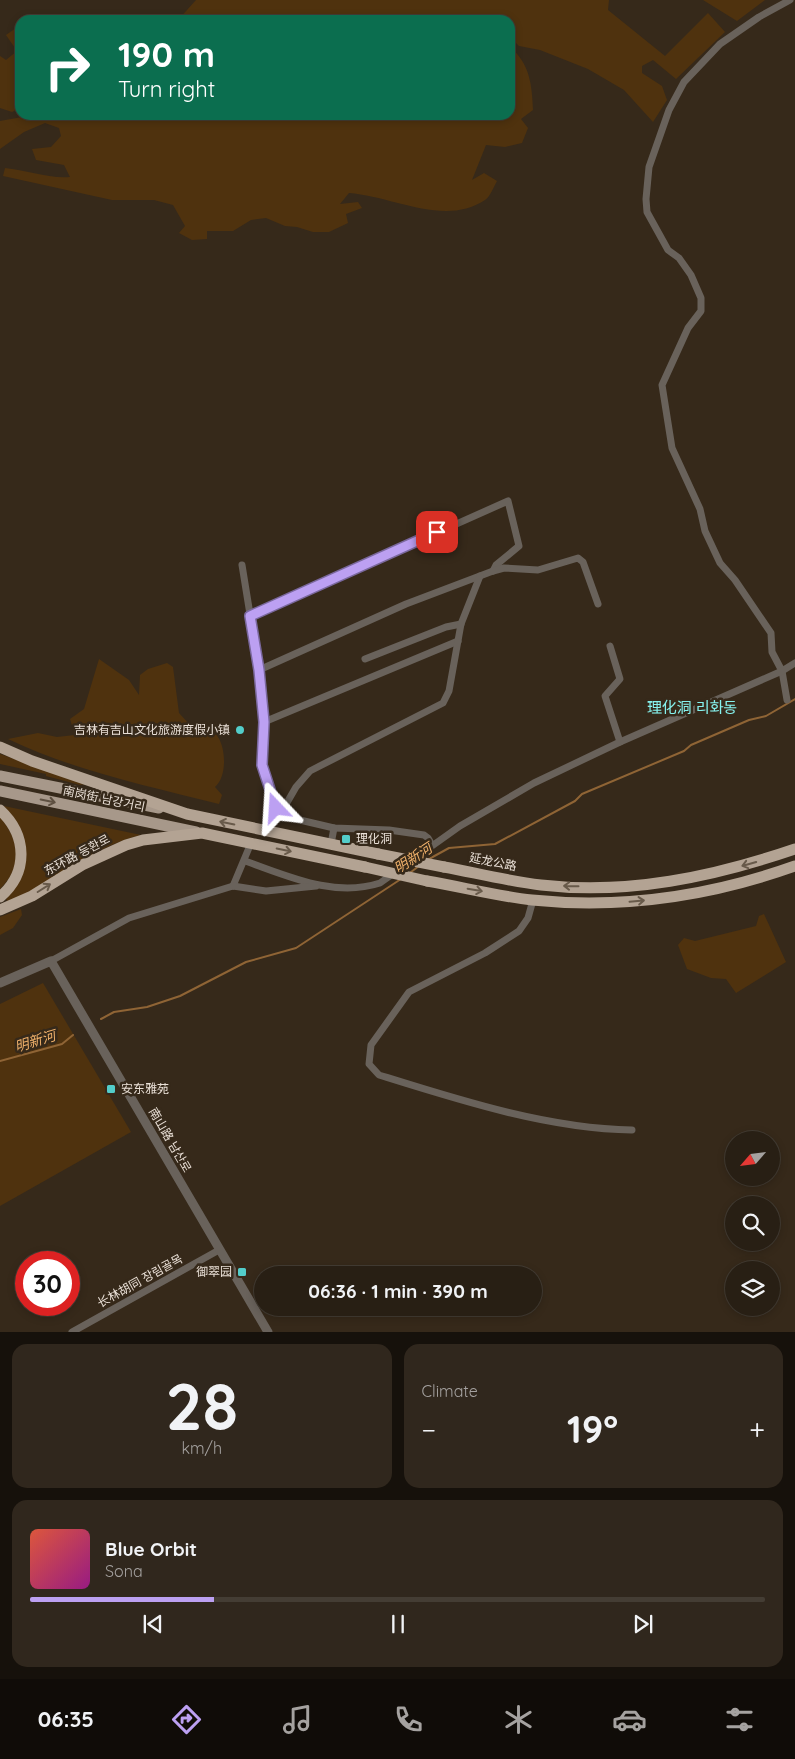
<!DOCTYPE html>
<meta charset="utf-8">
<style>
:root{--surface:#281f14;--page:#30271d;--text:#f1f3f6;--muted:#a5a2a0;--line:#443d34;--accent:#bca0f2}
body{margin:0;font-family:Quicksand,"Noto Sans SC","Noto Sans KR",sans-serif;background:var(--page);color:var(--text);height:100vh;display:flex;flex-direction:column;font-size:19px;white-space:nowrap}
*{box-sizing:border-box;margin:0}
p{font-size:16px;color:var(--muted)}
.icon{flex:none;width:28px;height:28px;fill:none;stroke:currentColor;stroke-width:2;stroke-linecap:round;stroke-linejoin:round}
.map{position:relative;height:1332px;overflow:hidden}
.sheet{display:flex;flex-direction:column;gap:12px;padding:12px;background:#16110b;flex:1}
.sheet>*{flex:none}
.hud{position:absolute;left:15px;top:15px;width:500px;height:105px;border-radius:15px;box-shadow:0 2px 8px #0003,0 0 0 1px var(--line);background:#0b6e4f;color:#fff;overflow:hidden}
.needle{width:32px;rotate:242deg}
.controls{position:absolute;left:725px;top:1131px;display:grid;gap:10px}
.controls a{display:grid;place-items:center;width:55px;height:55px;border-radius:50%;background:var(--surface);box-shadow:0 2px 8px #0003,0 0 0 1px var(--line);font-size:25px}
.speed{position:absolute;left:15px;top:1251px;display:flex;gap:10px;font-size:25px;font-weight:700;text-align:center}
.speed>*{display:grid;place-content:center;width:65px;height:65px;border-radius:50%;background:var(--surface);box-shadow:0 2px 8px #0003,0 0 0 1px var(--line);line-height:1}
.speed .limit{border:8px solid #d22;background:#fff;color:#111}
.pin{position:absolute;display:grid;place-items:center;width:42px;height:42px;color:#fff;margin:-21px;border-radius:10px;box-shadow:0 2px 8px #0006}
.me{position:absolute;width:55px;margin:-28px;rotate:340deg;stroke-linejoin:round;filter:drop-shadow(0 0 4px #0008)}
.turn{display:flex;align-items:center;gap:18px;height:105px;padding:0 20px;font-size:22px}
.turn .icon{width:65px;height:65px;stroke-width:2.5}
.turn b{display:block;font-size:35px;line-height:42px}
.big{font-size:38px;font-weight:800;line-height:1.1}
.sheet .widget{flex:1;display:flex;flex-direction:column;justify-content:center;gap:8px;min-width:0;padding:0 18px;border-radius:15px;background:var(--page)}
.sheet .dial{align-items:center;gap:0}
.dial b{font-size:65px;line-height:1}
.song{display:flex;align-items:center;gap:15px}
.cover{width:60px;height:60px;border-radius:8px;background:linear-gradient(135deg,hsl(10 70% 55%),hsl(310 70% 35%))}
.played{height:5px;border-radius:2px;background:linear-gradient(90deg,var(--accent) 25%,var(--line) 25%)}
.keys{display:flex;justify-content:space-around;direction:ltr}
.heat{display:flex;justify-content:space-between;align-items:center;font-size:28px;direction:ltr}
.sheet .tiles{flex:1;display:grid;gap:12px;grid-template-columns:1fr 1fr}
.widget:last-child{grid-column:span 2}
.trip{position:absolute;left:254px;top:1266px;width:288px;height:50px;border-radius:25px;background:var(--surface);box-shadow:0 2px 8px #0003,0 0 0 1px var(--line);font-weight:800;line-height:50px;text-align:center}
.menu{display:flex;height:80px;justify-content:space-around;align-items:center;background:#100c08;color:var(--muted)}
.menu .icon{width:35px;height:35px}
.menu .on{color:var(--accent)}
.menu b{font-size:22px;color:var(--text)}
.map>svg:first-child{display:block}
.green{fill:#4f320e}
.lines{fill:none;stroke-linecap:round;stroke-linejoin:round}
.stream{stroke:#8f6435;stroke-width:2}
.minor{stroke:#69625b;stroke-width:7}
.tertiary{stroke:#69625b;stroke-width:9}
.primary{stroke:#a7988a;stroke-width:11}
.trunk{stroke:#b3a393;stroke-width:11}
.trunk-bridge{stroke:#b3a393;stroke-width:11}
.oneway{stroke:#5e5041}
.oneway2{stroke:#685a4a}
.route-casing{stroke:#7a689d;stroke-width:12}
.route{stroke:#bca0f2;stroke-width:9}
.poi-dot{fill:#53cdca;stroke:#36291a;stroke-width:2}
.labels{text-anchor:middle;stroke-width:5;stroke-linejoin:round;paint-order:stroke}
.poi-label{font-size:12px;fill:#eae0d7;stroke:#36291a;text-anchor:end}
.street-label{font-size:12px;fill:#eae0d7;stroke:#36291a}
.water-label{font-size:14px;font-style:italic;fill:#efb06a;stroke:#36291a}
.quarter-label{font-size:15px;fill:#86f2ee;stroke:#36291a}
</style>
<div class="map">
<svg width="795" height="1332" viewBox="0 0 795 1332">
<rect width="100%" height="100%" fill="#36291a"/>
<g class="green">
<polygon points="196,0 609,0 608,10 665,56 708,13 725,32 676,79 653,60 642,66 642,73 662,86 667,100 653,122 624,90 588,69 540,50 519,46 511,38 510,40 510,20 178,20"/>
<polygon points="703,0 765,0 737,21"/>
<polygon points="16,28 20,32 20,108 12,112 0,108 0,56 6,60 17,51 6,35"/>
<path d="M510,47C530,64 532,85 533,110L521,119L528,128L522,143L505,147L486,145L472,180L484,173L497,181C494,186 490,197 485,200C445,227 392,196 349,193L340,204L358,202L362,208L346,214L348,223L329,232H313L297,227L285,226L266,218L251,220L233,231H207V239L192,240L179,233L185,226L173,205L154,200H112L3,176L5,168C26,170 50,179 70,177L64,165L36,160L32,149L51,147L61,136L59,128L45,123L24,132L0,149V121L33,115H510Z"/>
<path d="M99,659L129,680L139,695L140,675L148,669L167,663L173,667L179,713L190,725H197L204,722C208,727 215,731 218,737C226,749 227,777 215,787L222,795L219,804C148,786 75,771 8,739L38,733L57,737L75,735L70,719L84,709Z"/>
<polygon points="0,754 86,784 80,785 46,776 46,774 0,764"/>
<path d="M4,806L141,835C92,847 54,881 9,903L6,899L19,882L24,868Z"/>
<path d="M0,816C20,844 25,863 0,889Z"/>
<polygon points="21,909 22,915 13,928 0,935 0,917"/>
<polygon points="764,914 786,962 736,993 726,979 711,978 687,969 678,945 684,938 695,941 756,926 759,916"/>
<polygon points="43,983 131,1132 0,1206 0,1004"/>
</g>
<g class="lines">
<g class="stream">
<polyline points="429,859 449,848 495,844 575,801 582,794 684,751 691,745 749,720 766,716 795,699"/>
<polyline points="411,872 419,866"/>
<polyline points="101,1019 114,1012 147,1007 180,996 246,962 296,948 401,879"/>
<polyline points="0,1061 62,1044 73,1035"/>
</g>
<g class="minor">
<polyline points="242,565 259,670 264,735 262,765 276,808 287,817 334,828 389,830 424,835 428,838 432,845"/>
<polyline points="250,616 508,501 519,546 496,565 493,571"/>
<polyline points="610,646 620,679 605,696 620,742"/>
<polyline points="365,659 446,627 461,624"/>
<polyline points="259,670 406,604 493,571 504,568 538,570 578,558 583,562 598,604"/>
<polyline points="787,700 782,671 772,652 771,633 735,580 720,563 705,531 700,509 672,448 662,385 688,328 701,311 701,298 691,275 679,258 668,250 647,212 646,199 649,167 669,110 684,82 720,44 759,17 790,0"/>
<polyline points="264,722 458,641"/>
<polyline points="281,813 296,787 310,771 443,703 449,691 461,624 480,576"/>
<polyline points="331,844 334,828"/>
<path d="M245,861C288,876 334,898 380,883L460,826L534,783L620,742L782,671L795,663"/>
<polyline points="233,886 251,843"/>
<path d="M533,900L528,918L519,931L485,953L409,992L371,1045L369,1064L379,1075C459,1100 549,1129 632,1130"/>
<polyline points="51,961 129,918 233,886 266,891 316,886"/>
<polyline points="72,1332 219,1250"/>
</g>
<polyline class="tertiary" points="0,983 51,961 268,1332"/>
<g class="primary">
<polyline points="0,776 159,808"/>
<polyline points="0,791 196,832"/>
</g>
<g class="trunk">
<polyline points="0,747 32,761 187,814 378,854"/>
<path d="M0,810C27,835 29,872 0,897"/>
<path d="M444,867C476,873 508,881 541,885C628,895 713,877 795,849"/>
<path d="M427,881C462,887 497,896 532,900C621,909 711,896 795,866"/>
<polyline points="0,910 32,896 82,865 126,845 143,840 202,833 365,867"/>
</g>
<g class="trunk-bridge">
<polyline points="378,854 444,867"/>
<polyline points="365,867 427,881"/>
</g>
</g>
<defs><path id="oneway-shaft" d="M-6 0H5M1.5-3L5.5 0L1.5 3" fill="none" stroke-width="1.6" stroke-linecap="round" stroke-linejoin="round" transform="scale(1.25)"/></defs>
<use class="oneway" href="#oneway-shaft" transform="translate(48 801) rotate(12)"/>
<g class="oneway2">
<use href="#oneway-shaft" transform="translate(227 823) rotate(-168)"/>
<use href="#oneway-shaft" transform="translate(284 850) rotate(12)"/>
<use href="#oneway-shaft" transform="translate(749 864) rotate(164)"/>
<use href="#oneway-shaft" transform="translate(571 886) rotate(-179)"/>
<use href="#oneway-shaft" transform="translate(44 888) rotate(-32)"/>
<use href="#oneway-shaft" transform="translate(475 890) rotate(10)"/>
<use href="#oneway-shaft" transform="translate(637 901) rotate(-5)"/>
</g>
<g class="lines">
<g class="route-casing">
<polyline id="route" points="276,808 262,765 264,722 259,670 250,616 437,532"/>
</g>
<use href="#route" class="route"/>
</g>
<g class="poi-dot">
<circle cx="240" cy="730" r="5"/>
<rect x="341" y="834" width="10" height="10" rx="2.5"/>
<rect x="106" y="1084" width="10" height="10" rx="2.5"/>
<rect x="237" y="1267" width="10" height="10" rx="2.5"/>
</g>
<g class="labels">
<g class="poi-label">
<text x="230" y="734">吉林有吉山文化旅游度假小镇</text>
<text x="356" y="843" text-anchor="start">理化洞</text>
<text x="121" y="1093" text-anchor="start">安东雅苑</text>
<text x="232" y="1276">御翠园</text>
</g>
<g class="street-label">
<text transform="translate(104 799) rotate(12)" y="4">南岗街 남강거리</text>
<text transform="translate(77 855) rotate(-28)" y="4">东环路 동환로</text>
<text transform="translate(493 862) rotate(11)" y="4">延龙公路</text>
<text transform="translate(170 1140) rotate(60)" y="4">南山路 남산로</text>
<text transform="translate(140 1281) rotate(-29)" y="4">长林胡同 장림골목</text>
</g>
<g class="water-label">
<text transform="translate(413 858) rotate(-33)" y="5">明新河</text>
<text transform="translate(35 1041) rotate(-17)" y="5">明新河</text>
</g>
<g class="quarter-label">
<text x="692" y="713">理化洞 리화동</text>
</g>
</g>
</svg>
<div class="controls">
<a><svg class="needle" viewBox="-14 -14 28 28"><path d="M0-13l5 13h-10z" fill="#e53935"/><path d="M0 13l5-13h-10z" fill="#a5a2a0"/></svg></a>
<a><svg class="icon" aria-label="search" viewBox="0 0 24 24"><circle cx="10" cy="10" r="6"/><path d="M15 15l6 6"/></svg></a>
<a><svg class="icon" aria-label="layers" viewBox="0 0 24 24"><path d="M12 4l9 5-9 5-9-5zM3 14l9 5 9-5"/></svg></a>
</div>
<div class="speed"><div class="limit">30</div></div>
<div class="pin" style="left:437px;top:532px;background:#d93025"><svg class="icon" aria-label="arrive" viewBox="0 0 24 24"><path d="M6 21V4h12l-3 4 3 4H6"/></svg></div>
<svg class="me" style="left:276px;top:808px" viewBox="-20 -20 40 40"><path d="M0-17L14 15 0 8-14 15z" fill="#bca0f2" stroke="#fff" stroke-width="4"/></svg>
<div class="trip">06:36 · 1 min · 390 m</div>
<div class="hud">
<div class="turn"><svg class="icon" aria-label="right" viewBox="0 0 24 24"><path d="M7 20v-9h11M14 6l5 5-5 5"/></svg><div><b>190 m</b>Turn right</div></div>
</div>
</div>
<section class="sheet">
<div class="tiles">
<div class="widget dial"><b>28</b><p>km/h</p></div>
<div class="widget"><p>Climate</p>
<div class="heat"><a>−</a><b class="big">19°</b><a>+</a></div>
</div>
<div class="widget">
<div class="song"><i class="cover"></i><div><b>Blue Orbit</b><p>Sona</p></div></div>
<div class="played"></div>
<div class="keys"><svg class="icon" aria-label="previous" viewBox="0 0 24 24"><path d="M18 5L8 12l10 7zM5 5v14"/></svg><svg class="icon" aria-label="pause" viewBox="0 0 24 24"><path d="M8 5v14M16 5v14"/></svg><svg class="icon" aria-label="next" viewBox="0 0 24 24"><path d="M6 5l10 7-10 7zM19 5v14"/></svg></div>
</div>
</div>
</section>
<nav class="menu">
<b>06:35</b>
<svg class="icon on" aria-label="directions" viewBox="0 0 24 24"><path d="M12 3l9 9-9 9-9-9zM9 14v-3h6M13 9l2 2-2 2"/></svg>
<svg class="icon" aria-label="music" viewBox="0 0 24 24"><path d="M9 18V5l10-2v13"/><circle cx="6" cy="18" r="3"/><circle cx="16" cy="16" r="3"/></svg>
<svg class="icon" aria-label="phone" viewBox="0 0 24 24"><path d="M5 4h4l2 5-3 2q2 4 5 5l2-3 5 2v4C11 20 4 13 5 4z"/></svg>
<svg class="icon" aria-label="climate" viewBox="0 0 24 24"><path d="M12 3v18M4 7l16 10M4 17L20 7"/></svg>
<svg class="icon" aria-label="car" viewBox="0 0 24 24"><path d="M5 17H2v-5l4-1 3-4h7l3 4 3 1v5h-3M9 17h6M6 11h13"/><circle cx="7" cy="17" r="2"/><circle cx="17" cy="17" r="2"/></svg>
<svg class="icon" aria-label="filters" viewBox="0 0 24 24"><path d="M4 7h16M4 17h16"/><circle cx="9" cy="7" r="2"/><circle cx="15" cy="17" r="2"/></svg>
</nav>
